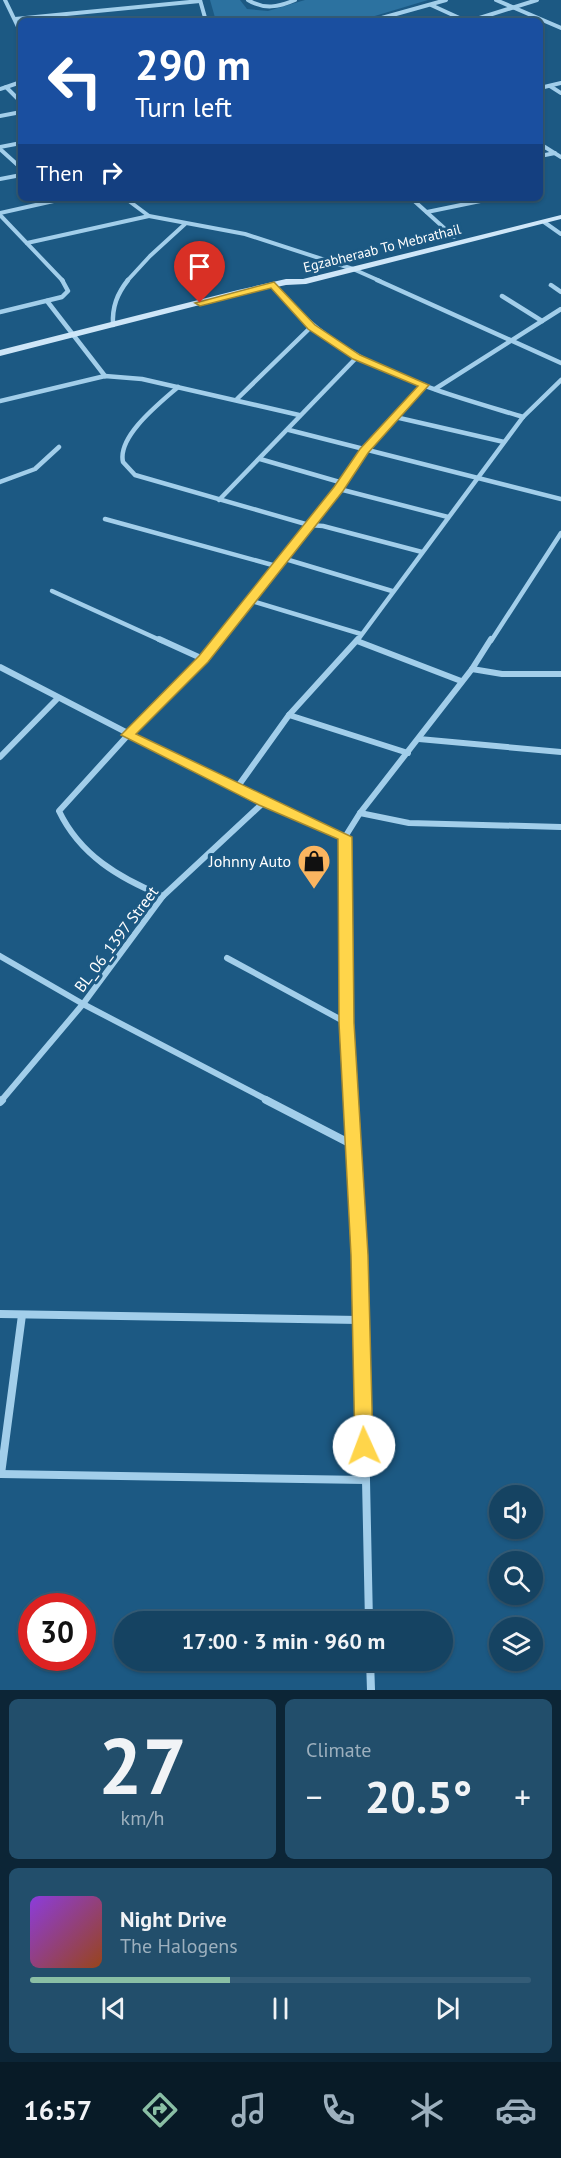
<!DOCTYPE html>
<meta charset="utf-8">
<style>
:root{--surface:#154362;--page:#224e6b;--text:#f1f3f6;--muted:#9db0be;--line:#345c77;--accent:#8abfa5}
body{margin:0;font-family:"PT Sans",sans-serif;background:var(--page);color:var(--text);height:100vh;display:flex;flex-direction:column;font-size:22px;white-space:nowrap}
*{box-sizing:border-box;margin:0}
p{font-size:20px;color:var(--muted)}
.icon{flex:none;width:33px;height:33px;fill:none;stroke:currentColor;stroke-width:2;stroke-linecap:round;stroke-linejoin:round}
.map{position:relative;height:1690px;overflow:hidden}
.panel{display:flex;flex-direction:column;gap:9px;padding:9px;background:#0c2536;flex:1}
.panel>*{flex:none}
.top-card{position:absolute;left:18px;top:18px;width:525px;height:183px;border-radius:9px;box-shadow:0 2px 4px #0004,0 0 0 2px var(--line);background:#1a4fa0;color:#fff;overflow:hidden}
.tools{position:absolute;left:489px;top:1485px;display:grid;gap:12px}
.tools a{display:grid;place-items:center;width:54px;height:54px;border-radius:50%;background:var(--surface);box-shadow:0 2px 4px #0004,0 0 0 2px var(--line);font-size:30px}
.speed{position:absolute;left:18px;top:1593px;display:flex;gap:12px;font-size:30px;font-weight:700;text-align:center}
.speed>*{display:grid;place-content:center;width:78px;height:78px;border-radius:50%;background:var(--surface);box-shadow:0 2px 4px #0004,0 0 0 2px var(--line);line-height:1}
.speed .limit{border:9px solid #d22;background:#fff;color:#111}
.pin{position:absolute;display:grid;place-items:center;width:51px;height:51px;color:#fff;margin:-62px -26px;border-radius:50% 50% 50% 0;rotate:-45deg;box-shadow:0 0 6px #0007}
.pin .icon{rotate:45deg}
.me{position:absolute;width:66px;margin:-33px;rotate:358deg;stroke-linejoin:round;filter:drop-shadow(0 0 4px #0008)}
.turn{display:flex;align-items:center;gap:21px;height:126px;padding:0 18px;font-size:27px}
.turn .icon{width:78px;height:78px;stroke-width:2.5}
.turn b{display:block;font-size:42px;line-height:51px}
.then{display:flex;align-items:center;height:57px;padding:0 18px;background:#0003;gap:12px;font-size:22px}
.big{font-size:45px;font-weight:700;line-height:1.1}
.panel .card{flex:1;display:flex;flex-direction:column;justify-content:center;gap:9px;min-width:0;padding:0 21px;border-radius:9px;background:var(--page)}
.panel .dial{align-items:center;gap:0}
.dial b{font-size:78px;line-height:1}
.song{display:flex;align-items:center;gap:18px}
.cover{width:72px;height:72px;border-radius:9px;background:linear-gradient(135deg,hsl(270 70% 55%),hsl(20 70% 35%))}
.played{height:6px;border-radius:3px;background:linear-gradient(90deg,var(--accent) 40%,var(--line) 40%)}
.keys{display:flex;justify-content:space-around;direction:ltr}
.heat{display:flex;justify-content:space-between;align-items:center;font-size:33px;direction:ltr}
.panel .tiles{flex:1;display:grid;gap:9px;grid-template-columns:1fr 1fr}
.card:last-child{grid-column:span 2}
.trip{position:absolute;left:114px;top:1611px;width:339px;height:60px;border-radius:30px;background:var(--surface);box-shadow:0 2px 4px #0004,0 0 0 2px var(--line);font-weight:700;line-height:60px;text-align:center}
.tab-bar{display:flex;height:96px;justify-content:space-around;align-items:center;background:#081b27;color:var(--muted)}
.tab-bar .icon{width:42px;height:42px}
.tab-bar .on{color:var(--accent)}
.tab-bar b{font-size:27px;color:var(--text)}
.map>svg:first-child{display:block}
.green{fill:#2c72a0}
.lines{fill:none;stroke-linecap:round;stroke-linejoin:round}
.minor-far3{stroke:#a2ceea;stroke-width:4}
.minor-far2{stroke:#a2ceea;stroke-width:4.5}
.minor-far1{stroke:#a2ceea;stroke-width:6}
.minor{stroke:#a2ceea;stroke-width:8}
.secondary{fill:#cee6f8;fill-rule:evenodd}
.route{fill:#ffd54a;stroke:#a68a30;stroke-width:1.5}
.labels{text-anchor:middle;stroke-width:6;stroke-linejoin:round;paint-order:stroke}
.far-street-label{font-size:14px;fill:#fff;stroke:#1c5983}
.poi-label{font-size:16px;fill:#fff;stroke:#1c5983;text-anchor:end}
.street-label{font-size:16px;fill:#fff;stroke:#1c5983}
</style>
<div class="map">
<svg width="561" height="1690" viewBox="0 0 561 1690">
<rect width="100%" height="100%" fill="#1c5983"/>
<polygon class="green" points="210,0 240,0 247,9 268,11 305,0 428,0 358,21 216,21"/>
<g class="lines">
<g class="minor-far3">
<polyline points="5,0 21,33"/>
<polyline points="200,0 206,21"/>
<path d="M248,0C264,10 279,7 295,0"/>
<polyline points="496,0 561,28"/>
<polyline points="431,5 466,21"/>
<polyline points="15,19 200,1"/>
<polyline points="371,21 446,0"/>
<polyline points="470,21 537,0"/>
<polyline points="550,86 561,93"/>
<polyline points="6,87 21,102"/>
<polyline points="540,88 561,83"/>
<polyline points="0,89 21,82"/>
<polyline points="0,116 21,112"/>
<polyline points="540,144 561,157"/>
<polyline points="0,147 21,143"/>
<polyline points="0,149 21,168"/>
<polyline points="540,156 555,153"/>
<polyline points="0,179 21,175"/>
<polyline points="125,198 149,216 245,234 353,269 380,281"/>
<polyline points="411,198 454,237"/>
<polyline points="427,212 495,198"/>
<polyline points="0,213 67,198"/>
<polyline points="0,215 63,281"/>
<polyline points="544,222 561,234"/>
<polyline points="27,243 149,216"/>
<polyline points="127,281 150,256 185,224"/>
</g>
<g class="minor-far2">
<polyline points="377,280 561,363"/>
<path d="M274,285C338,366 428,388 523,417"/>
<polyline points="551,285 561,292"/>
<polyline points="502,296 542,321"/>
<polyline points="47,301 105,376"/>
<polyline points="0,312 62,297 68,291 62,280"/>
<path d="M113,325C112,307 117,294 128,280"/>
<path d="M178,387C161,402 117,436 123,462L135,475L309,525L323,526L422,552"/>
<polyline points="435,389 561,309"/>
<polyline points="237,399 311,327"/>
<polyline points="0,401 105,376 142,379 299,415"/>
<polyline points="395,417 504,442"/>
<polyline points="289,430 561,499"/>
<polyline points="260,459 343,483"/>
<polyline points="0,482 35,469 59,447"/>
<polyline points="339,489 448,517"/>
<polyline points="219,500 357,357"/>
<polyline points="105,519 276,566"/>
<polyline points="282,558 392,591"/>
<polyline points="52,591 162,641"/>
<polyline points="252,601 361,634"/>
<polyline points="218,641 339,489 364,451 424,385"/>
<polyline points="357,641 523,417 561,380"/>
<polyline points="491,641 561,533"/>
</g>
<g class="minor-far1">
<path d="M159,639L203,659L128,735L59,811C80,855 119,878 163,896"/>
<polyline points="357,641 461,681"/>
<polyline points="203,659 219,639"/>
<polyline points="0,667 236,789 345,837"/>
<polyline points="472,669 502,674 561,674"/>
<polyline points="289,715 408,753"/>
<polyline points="419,739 561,752"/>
<polyline points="0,757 57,699"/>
<polyline points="236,789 289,715 358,639"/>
<polyline points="360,813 409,823 561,827"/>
<polyline points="0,956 83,1004 269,1101"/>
<polyline points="227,958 347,1023"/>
<polyline points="1,1101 83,1004 163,896 264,802"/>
<polyline points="351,1101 347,1023 345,837 360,813 472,669 491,639"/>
</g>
<g class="minor">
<polyline points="266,1100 353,1145"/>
<polyline points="0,1102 2,1100"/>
<polyline points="0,1314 359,1320 359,1255 351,1100"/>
<polyline points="0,1474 366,1480 359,1320"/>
<polyline points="1,1474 22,1315"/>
<polyline points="366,1480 369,1622"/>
<polyline points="370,1660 371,1690"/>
</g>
<polygon class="secondary" points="561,215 561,219 306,284 286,285 239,295 0,356 0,350 238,290 286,279 303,279"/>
</g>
<polygon class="route" points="274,282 315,325 360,355 429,385 368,453 343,491 208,662 136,734 352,837 354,1023 368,1255 373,1446 371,1452 364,1454 358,1452 355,1446 351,1255 339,1023 338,839 259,805 121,735 199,656 334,487 360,449 418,386 353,359 308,329 271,288 200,306 195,303"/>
<defs>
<g id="shop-pin" transform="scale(1.725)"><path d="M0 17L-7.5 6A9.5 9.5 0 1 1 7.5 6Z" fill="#fab560" stroke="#1c5983"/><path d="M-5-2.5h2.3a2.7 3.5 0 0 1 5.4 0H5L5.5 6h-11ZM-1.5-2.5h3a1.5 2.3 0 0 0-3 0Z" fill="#111"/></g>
</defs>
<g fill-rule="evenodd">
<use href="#shop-pin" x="314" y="861"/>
</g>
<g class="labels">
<g class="far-street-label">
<text transform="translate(382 248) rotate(-14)" y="5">Egzabheraab To Mebrathail</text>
</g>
<g class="poi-label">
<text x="291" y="867">Johnny Auto</text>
</g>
<g class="street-label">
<text transform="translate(116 939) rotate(-53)" y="6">BL_06_1397 Street</text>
</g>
</g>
</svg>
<div class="tools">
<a><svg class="icon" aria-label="sound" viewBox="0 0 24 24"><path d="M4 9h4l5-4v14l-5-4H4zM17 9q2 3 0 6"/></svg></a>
<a><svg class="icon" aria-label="search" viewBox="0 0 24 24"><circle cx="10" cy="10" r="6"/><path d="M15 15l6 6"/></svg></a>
<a><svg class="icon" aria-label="layers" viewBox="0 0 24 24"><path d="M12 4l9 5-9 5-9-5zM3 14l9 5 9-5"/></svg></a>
</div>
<div class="speed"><div class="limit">30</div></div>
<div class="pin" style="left:200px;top:303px;background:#d93025"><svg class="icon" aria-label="arrive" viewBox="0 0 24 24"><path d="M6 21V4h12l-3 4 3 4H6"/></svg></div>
<svg class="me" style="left:364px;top:1446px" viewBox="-20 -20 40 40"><circle r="19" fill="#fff"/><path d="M0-13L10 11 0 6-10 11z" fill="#ffd54a"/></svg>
<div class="trip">17:00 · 3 min · 960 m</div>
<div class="top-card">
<div class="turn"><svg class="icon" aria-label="left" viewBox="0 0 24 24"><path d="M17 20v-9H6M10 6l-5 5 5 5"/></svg><div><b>290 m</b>Turn left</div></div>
<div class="then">Then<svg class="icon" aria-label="right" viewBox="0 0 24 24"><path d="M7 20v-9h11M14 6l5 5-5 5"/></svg></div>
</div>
</div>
<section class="panel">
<div class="tiles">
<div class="card dial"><b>27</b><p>km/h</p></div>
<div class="card"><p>Climate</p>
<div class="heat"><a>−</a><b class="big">20.5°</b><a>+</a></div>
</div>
<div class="card">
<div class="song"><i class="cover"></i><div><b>Night Drive</b><p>The Halogens</p></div></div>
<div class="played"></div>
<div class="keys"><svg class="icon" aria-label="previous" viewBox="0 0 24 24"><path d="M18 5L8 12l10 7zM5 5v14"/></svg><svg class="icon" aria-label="pause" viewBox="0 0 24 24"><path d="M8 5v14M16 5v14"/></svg><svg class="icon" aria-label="next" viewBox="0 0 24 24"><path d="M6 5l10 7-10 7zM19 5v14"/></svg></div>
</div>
</div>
</section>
<nav class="tab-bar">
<b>16:57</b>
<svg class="icon on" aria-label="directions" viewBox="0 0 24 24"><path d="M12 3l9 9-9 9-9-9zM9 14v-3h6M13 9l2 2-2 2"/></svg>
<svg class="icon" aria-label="music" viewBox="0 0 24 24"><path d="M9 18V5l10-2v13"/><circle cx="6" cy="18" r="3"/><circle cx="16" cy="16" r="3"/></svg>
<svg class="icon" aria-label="phone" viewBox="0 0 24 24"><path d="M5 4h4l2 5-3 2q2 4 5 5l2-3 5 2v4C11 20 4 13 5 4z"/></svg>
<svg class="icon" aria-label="climate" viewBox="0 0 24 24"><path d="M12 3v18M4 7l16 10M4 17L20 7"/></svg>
<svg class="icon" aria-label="car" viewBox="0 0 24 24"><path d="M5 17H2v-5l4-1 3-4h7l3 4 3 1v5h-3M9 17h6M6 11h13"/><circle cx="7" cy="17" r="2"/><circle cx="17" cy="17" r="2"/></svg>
</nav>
